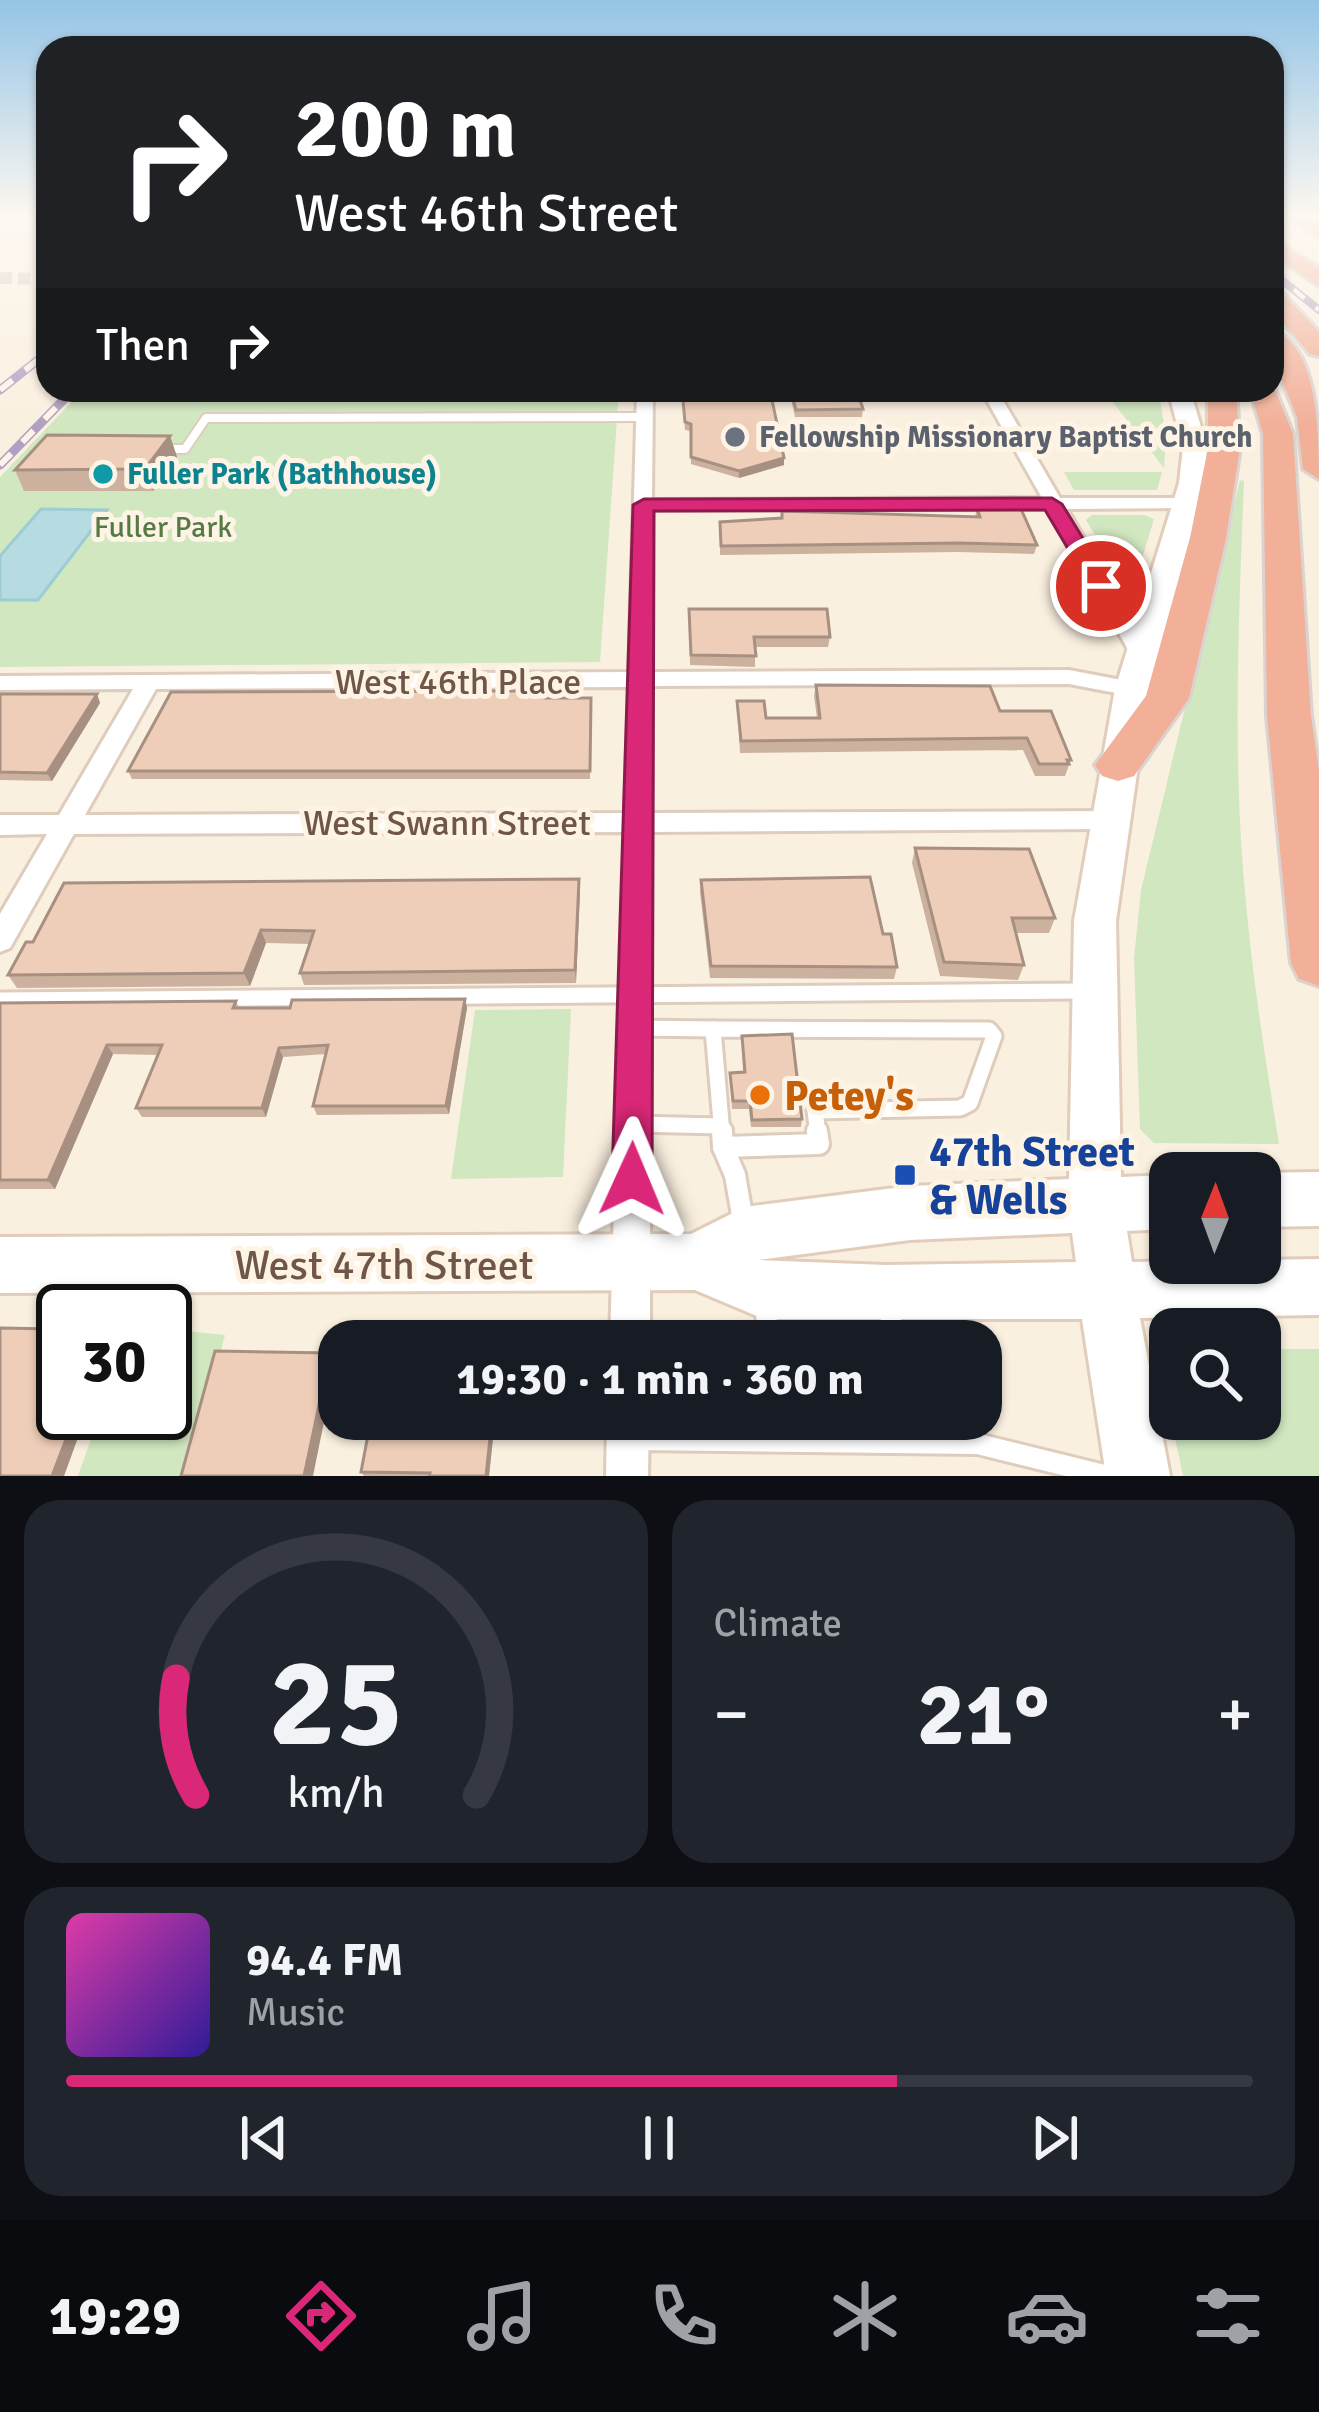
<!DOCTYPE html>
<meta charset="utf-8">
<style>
:root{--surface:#171b24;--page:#20242c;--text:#f1f3f6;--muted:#9ea1a6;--line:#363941;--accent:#db2777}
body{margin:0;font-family:Signika,sans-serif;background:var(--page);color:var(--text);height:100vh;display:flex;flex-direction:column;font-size:45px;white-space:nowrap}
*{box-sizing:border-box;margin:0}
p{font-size:39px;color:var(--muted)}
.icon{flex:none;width:66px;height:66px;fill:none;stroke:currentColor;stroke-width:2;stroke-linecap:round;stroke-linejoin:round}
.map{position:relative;height:1476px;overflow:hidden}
.side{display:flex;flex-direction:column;gap:24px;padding:24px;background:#0d0f14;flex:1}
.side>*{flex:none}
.guide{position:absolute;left:36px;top:36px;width:1248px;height:366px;border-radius:36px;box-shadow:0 3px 9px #0004;background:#202124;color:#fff;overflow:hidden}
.needle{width:78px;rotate:1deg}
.fabs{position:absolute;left:1149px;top:1152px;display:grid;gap:24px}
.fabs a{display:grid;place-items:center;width:132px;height:132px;border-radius:24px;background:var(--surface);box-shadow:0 3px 9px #0004;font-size:60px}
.speed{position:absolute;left:36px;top:1284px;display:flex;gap:24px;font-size:60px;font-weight:700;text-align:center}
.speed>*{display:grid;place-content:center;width:156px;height:156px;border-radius:50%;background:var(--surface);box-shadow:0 3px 9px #0004;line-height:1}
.speed .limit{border:6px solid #111;border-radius:18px;background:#fff;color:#111}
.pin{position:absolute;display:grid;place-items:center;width:102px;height:102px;color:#fff;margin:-51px;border:6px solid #fff;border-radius:50%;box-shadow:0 3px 12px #0007}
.me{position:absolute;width:132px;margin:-66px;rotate:1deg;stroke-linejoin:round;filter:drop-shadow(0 0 9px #0008)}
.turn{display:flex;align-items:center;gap:42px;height:252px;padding:0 60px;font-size:54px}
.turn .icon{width:156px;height:156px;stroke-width:2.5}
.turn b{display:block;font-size:84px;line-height:102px}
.then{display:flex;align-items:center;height:114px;padding:0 60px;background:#0003;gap:24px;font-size:45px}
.big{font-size:90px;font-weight:700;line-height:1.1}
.side .card{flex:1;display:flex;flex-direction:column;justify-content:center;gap:18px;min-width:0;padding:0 42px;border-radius:36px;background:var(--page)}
.side .dial{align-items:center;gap:0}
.dial svg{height:312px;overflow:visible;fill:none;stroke:var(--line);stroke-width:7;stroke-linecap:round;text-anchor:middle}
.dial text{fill:var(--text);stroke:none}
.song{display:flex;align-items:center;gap:36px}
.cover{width:144px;height:144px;border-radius:18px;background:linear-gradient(135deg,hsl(320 70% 55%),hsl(250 70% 35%))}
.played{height:12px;border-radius:6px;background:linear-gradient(90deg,var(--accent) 70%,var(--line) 70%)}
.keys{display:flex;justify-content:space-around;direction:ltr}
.heat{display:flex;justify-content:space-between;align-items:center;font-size:66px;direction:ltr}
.side .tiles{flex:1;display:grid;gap:24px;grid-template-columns:1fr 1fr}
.card:last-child{grid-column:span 2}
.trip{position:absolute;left:318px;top:1320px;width:684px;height:120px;border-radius:36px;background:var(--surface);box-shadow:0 3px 9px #0004;font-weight:700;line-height:120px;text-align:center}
.tab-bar{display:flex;height:192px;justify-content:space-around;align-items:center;background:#090b0e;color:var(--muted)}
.tab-bar .icon{width:84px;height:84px}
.tab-bar .current{color:var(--accent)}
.tab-bar b{font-size:54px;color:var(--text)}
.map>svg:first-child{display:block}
.green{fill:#d0e7c0}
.water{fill:#b6dce2;stroke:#9dccd3;stroke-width:3}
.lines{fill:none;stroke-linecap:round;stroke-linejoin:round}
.street-tunnel{stroke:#d7caba;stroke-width:12;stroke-dasharray:12 6;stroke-linecap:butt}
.lane-far2-casing{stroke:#deccbd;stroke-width:12}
.lane-far1-casing{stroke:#deccbd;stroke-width:21}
.lane-casing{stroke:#deccbd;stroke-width:26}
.street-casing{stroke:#deccbd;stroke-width:6}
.secondary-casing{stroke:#e2cdbb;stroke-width:6}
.highway-casing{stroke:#dad3d0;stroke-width:6}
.lane-far2{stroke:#fff;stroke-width:8}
.lane-far1{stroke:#fff;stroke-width:15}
.lane{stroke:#fff;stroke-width:20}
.street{fill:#fff;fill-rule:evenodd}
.secondary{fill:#fff;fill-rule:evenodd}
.highway{fill:#f2b099;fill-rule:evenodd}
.rail-far1-casing{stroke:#b2a0c2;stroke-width:8}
.rail-casing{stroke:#b2a0c2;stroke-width:9}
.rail-far1{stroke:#fef4e6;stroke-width:4.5;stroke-dasharray:14;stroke-linecap:butt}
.rail{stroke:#fef4e6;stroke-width:6;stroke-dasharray:16;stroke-linecap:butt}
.wall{fill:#cdb19f}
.shaded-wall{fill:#a79082}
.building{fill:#eeceb9;stroke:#a79082;stroke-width:3}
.route{fill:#db2777;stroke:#8e194d;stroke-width:3}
.worship-dot{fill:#6b7280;stroke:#fef4e6;stroke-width:4.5}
.culture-dot{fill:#0f9aa8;stroke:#fef4e6;stroke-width:4.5}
.food-dot{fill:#e8710a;stroke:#fef4e6;stroke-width:4.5}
.transit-dot{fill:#1a4fb4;stroke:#fef4e6;stroke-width:4.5}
.labels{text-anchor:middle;stroke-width:10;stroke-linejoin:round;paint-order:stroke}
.far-worship-label{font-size:30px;font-weight:bold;fill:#5b616d;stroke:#fef4e6;text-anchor:start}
.far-culture-label{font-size:30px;font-weight:bold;fill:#0d838f;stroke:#fef4e6;text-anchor:start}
.far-park-label{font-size:30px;fill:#557a44;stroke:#fef4e6}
.street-label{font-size:36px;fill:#6f5649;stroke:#fef4e6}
.near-food-label{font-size:42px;font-weight:bold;fill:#c56008;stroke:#fef4e6;text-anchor:start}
.near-transit-label{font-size:42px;font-weight:bold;fill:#164399;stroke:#fef4e6;text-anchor:start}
.near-street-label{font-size:42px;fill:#6f5649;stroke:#fef4e6}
</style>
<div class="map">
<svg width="1319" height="1476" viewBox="0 0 1319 1476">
<rect width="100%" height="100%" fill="#faf0e0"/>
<g class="green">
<polygon points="83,390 619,390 600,662 0,667 0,477"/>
<polygon points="1159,391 1166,439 1164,468 1105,392"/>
<polygon points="1064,472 1162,472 1157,490 1074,490"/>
<path d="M1240,480L1244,481C1239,610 1233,740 1243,869C1250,961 1264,1052 1279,1144L1154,1143L1140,1129L1134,958L1141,890Z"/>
<polygon points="1092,515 1144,515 1154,519 1132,591 1127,590 1086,520"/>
<polygon points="571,1009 563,1177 451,1179 475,1010"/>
<polygon points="165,1329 225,1335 188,1476 78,1476 100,1413 165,1413"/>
<polygon points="1260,1349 1319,1349 1319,1476 1183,1476 1171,1419 1260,1419"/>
</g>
<polygon class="water" points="41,509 107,510 38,600 0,600 0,556"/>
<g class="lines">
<polyline class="street-tunnel" points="0,278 48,279"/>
<g class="lane-far2-casing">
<g id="lane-far2">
<polyline points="957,441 1017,440"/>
<polyline points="160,449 185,449 206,418 645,417"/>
</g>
</g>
<g class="lane-far1-casing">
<g id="lane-far1">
<polyline points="0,1000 1085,991"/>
<polyline points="636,1028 713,1029"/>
<polyline points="634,1124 720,1126"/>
<polyline points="722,1134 713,1029 989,1030 994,1036 970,1103 960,1108 815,1111 818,1134"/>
</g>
</g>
<g class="lane-casing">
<g id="lane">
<polyline points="722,1131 723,1147"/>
<polyline points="723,1147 735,1175 743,1221"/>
<polyline points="723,1147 819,1144 817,1131"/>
<polyline points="765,1304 769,1341"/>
<polyline points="889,1307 894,1341"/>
<polyline points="778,1419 781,1441"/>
<polyline points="908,1419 912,1443"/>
<polyline points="635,1440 978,1444 1108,1476"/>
</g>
</g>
<g class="street-casing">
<g id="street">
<path d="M637,390H653L652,500L1042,498L981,390H997L1060,498H1189L1198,503L1189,508L1067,509L1153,655L1142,662L1131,655L1049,509L652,510V672L1069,670L1132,682L1143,689L1132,696L1069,684L652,686L651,813L1111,811L1120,813L1124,820L1120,827L1111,829L651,832L650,1341H610L625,832L74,834L10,948L0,952V914L47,834L0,835V815H59L133,689L0,690V676L629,672ZM629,687L625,813L85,815L156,689Z"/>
<polygon points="607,1419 649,1419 648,1476 606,1476"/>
</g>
</g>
<g class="secondary-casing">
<g id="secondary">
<path d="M1168,390H1190L1207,447L1205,483L1149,689L1116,921L1121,1177L1170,1175V1229L1127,1231L1132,1262L1319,1259V1315L1140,1318L1170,1476H1106L1082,1319H764L695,1290L0,1293V1237L691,1234L745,1207L910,1186L1069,1179L1074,921L1115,689L1179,483L1183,447ZM1072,1233L1076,1262L886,1265L758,1260L910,1240Z"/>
<polygon points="1319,1172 1319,1226 1260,1227 1260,1173"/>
</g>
</g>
<g class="highway-casing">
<g id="highway">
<polygon points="1288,218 1319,222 1319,237"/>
<polygon points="1272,238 1319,268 1319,286 1272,254"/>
<polygon points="1272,288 1280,290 1319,332 1319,356 1310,354 1272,310"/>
<path d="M1272,330C1319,344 1319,438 1319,479L1303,469L1297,417L1272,356Z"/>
<polygon points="1272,383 1293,434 1311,716 1319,771 1319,986 1299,979 1291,963 1267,716 1263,434 1250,390 1272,390"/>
<polygon points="1208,390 1236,390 1240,448 1226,538 1189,698 1134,776 1118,781 1102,776 1095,765 1146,696 1190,538 1208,448"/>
</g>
</g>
<use href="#lane-far2" class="lane-far2"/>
<use href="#lane-far1" class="lane-far1"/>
<use href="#lane" class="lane"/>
<use href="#street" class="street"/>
<use href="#secondary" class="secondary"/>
<use href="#highway" class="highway"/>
<g class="rail-far1-casing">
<polyline id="rail-far1" points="1272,272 1319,310"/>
</g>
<g class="rail-casing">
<g id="rail">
<polyline points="0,390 48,352"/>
<polyline points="0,465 73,390"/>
</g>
</g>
<use href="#rail-far1" class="rail-far1"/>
<use href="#rail" class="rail"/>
</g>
<g class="wall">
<polygon points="318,390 417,390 415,397 319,398"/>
<polygon points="682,390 784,465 739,478 691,464 691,431 685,430"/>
<polygon points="789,390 857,390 863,409 862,417 795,417"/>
<polygon points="170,436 177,457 153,491 24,491 15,470"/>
<polygon points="977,508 1037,545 1034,554 957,552 720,555 720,522 781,518 782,511 975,517"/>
<polygon points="689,609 830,637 828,647 755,647 755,667 690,665"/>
<polygon points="816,685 1000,711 1071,760 1065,776 1035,776 1023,750 740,753 737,701 766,718 817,718 814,696"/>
<polygon points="546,691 546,698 591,698 590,779 132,779 128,771"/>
<polygon points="0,694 97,694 100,703 52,781 0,780"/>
<polygon points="915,848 1055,918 1049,933 1015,933 1024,965 1018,980 940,976 912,863"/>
<polygon points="579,879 576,983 304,985 300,973 310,944 266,943 250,986 17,988 8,975 26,942"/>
<polygon points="701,880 883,934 897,967 894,979 710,978 700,892"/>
<polygon points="465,999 467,1008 449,1114 317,1115 313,1106 326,1054 283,1057 266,1117 142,1117 136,1108 159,1055 113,1054 55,1189 0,1189 0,1003 236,1001 239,1008 290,1008"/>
<polygon points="742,1036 802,1119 801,1127 751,1127 749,1109 732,1109 730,1073 743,1073"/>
<polygon points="371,1419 495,1419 489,1476 364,1476 361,1472"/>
</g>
<g class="shaded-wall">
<polygon points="170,436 177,457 153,491 145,469"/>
<polygon points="784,458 784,465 739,478 739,471"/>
<polygon points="97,694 100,703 52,781 47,773"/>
<polygon points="579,879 580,892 576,983 575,970"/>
<polygon points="261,930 266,943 250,986 244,973"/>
<polygon points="465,999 467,1008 449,1114 446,1106"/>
<polygon points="107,1045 113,1054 55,1189 48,1180"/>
<polygon points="279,1048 283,1057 266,1117 262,1108"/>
<polygon points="53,1329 62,1337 53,1360 44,1352"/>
<polygon points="330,1353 336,1363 313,1476 304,1476"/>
<polygon points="76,1413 87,1413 64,1476 52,1476"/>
<polygon points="492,1419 495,1419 489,1476 486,1476"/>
</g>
<g class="building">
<polygon points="682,390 770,390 784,458 739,471 691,457 691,424 685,422"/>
<polygon points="791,390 857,390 863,409 796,410"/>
<polygon points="47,435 170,436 145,469 15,470"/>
<polygon points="977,508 1021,509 1037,545 959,543 721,546 720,522 782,518 782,511 980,517"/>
<polygon points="689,609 827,609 830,637 754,637 756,656 691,655"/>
<polygon points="816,685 990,686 1000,711 1051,711 1071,760 1067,760 1069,764 1039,764 1027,738 741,741 737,701 764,701 766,718 820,718"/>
<polygon points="546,691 545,698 591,698 590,771 128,771 171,692"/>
<polygon points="0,694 97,694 47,773 0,772"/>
<polygon points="915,848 1029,849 1055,918 1012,918 1024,965 944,962"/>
<polygon points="870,877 883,934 891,934 897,967 711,966 701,880"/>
<polygon points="579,879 575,970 300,973 314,931 261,930 244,973 8,975 26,942 33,942 64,883"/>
<polygon points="465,999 446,1106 313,1106 328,1045 279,1048 262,1108 136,1108 162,1045 107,1045 48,1180 0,1180 0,1003 236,1001 233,1008 290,1008 292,1000"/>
<polygon points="792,1034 802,1119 752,1120 750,1101 733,1101 730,1073 745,1072 742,1036"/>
<polygon points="0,1328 53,1329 44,1352 63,1352 63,1413 76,1413 52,1476 0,1476"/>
<polygon points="215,1351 330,1353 304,1476 181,1476"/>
<polygon points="371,1419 492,1419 486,1476 429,1476 430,1473 361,1472"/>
</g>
<linearGradient id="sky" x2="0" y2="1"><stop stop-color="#94c4e6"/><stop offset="0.51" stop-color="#fdf8f1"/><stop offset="1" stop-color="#fdf8f1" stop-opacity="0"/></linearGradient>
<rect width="1319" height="425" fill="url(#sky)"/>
<polygon class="route" points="1052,498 1062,504 1112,586 1109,591 1093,591 1045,510 654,511 652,1179 646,1193 632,1199 618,1193 612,1179 633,505 644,499"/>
<circle class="worship-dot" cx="735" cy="437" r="12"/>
<circle class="culture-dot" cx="103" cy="474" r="12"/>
<circle class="food-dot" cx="760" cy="1095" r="12"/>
<rect class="transit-dot" x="893" y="1163" width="24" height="24" rx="6"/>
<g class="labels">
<g class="far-worship-label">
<text x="759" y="447">Fellowship Missionary Baptist Church</text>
</g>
<g class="far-culture-label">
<text x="127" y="484">Fuller Park (Bathhouse)</text>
</g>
<g class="far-park-label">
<text x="163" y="537">Fuller Park</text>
</g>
<g class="street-label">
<text x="458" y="694">West 46th Place</text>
<text x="447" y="835">West Swann Street</text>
</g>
<g class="near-food-label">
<text x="784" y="1110">Petey's</text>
</g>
<g class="near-transit-label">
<text x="929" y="1166">47th Street<tspan x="929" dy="48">&amp; Wells</tspan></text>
</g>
<g class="near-street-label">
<text x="384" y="1279">West 47th Street</text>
</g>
</g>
</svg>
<div class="fabs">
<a><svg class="needle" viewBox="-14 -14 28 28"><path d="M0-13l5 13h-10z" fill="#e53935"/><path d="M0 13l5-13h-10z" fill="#9ea1a6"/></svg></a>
<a><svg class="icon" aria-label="search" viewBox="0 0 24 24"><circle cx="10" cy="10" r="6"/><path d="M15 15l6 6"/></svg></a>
</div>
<div class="speed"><div class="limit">30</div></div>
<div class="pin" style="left:1101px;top:586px;background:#d93025"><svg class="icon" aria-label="arrive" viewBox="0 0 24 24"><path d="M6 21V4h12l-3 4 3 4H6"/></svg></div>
<svg class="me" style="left:632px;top:1179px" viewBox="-20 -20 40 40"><path d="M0-17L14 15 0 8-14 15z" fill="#db2777" stroke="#fff" stroke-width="4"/></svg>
<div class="trip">19:30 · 1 min · 360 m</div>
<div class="guide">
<div class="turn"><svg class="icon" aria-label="right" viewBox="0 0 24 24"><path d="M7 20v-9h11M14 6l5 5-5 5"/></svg><div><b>200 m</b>West 46th Street</div></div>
<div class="then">Then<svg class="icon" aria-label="right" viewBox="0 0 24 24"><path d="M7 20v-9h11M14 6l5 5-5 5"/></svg></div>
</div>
</div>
<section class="side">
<div class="tiles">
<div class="card dial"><svg viewBox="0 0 100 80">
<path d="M14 69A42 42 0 1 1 86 69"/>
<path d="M14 69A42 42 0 0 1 9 39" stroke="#db2777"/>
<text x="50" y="56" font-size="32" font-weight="700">25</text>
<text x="50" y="72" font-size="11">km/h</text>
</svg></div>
<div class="card"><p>Climate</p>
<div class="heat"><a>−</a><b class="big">21°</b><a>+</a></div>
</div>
<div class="card">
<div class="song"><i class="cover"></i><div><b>94.4 FM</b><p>Music</p></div></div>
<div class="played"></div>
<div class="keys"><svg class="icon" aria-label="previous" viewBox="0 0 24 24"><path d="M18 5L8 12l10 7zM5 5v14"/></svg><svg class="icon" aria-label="pause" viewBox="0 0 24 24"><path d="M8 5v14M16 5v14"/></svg><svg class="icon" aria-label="next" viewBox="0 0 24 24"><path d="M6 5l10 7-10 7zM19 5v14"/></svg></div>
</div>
</div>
</section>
<nav class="tab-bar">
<b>19:29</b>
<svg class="icon current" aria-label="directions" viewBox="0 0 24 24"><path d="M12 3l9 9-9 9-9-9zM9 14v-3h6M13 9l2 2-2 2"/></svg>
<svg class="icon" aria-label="music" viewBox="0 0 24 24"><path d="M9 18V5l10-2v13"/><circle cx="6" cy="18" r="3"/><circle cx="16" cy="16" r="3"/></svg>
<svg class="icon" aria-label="phone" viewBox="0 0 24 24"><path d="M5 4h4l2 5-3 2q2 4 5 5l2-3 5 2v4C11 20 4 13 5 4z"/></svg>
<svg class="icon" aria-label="climate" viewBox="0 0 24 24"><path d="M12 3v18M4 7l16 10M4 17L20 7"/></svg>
<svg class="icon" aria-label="car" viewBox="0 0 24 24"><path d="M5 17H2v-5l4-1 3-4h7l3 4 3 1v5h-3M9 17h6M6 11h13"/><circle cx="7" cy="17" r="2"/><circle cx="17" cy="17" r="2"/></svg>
<svg class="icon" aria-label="filters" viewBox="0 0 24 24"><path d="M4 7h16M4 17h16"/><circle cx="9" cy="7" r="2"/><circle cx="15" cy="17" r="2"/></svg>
</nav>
